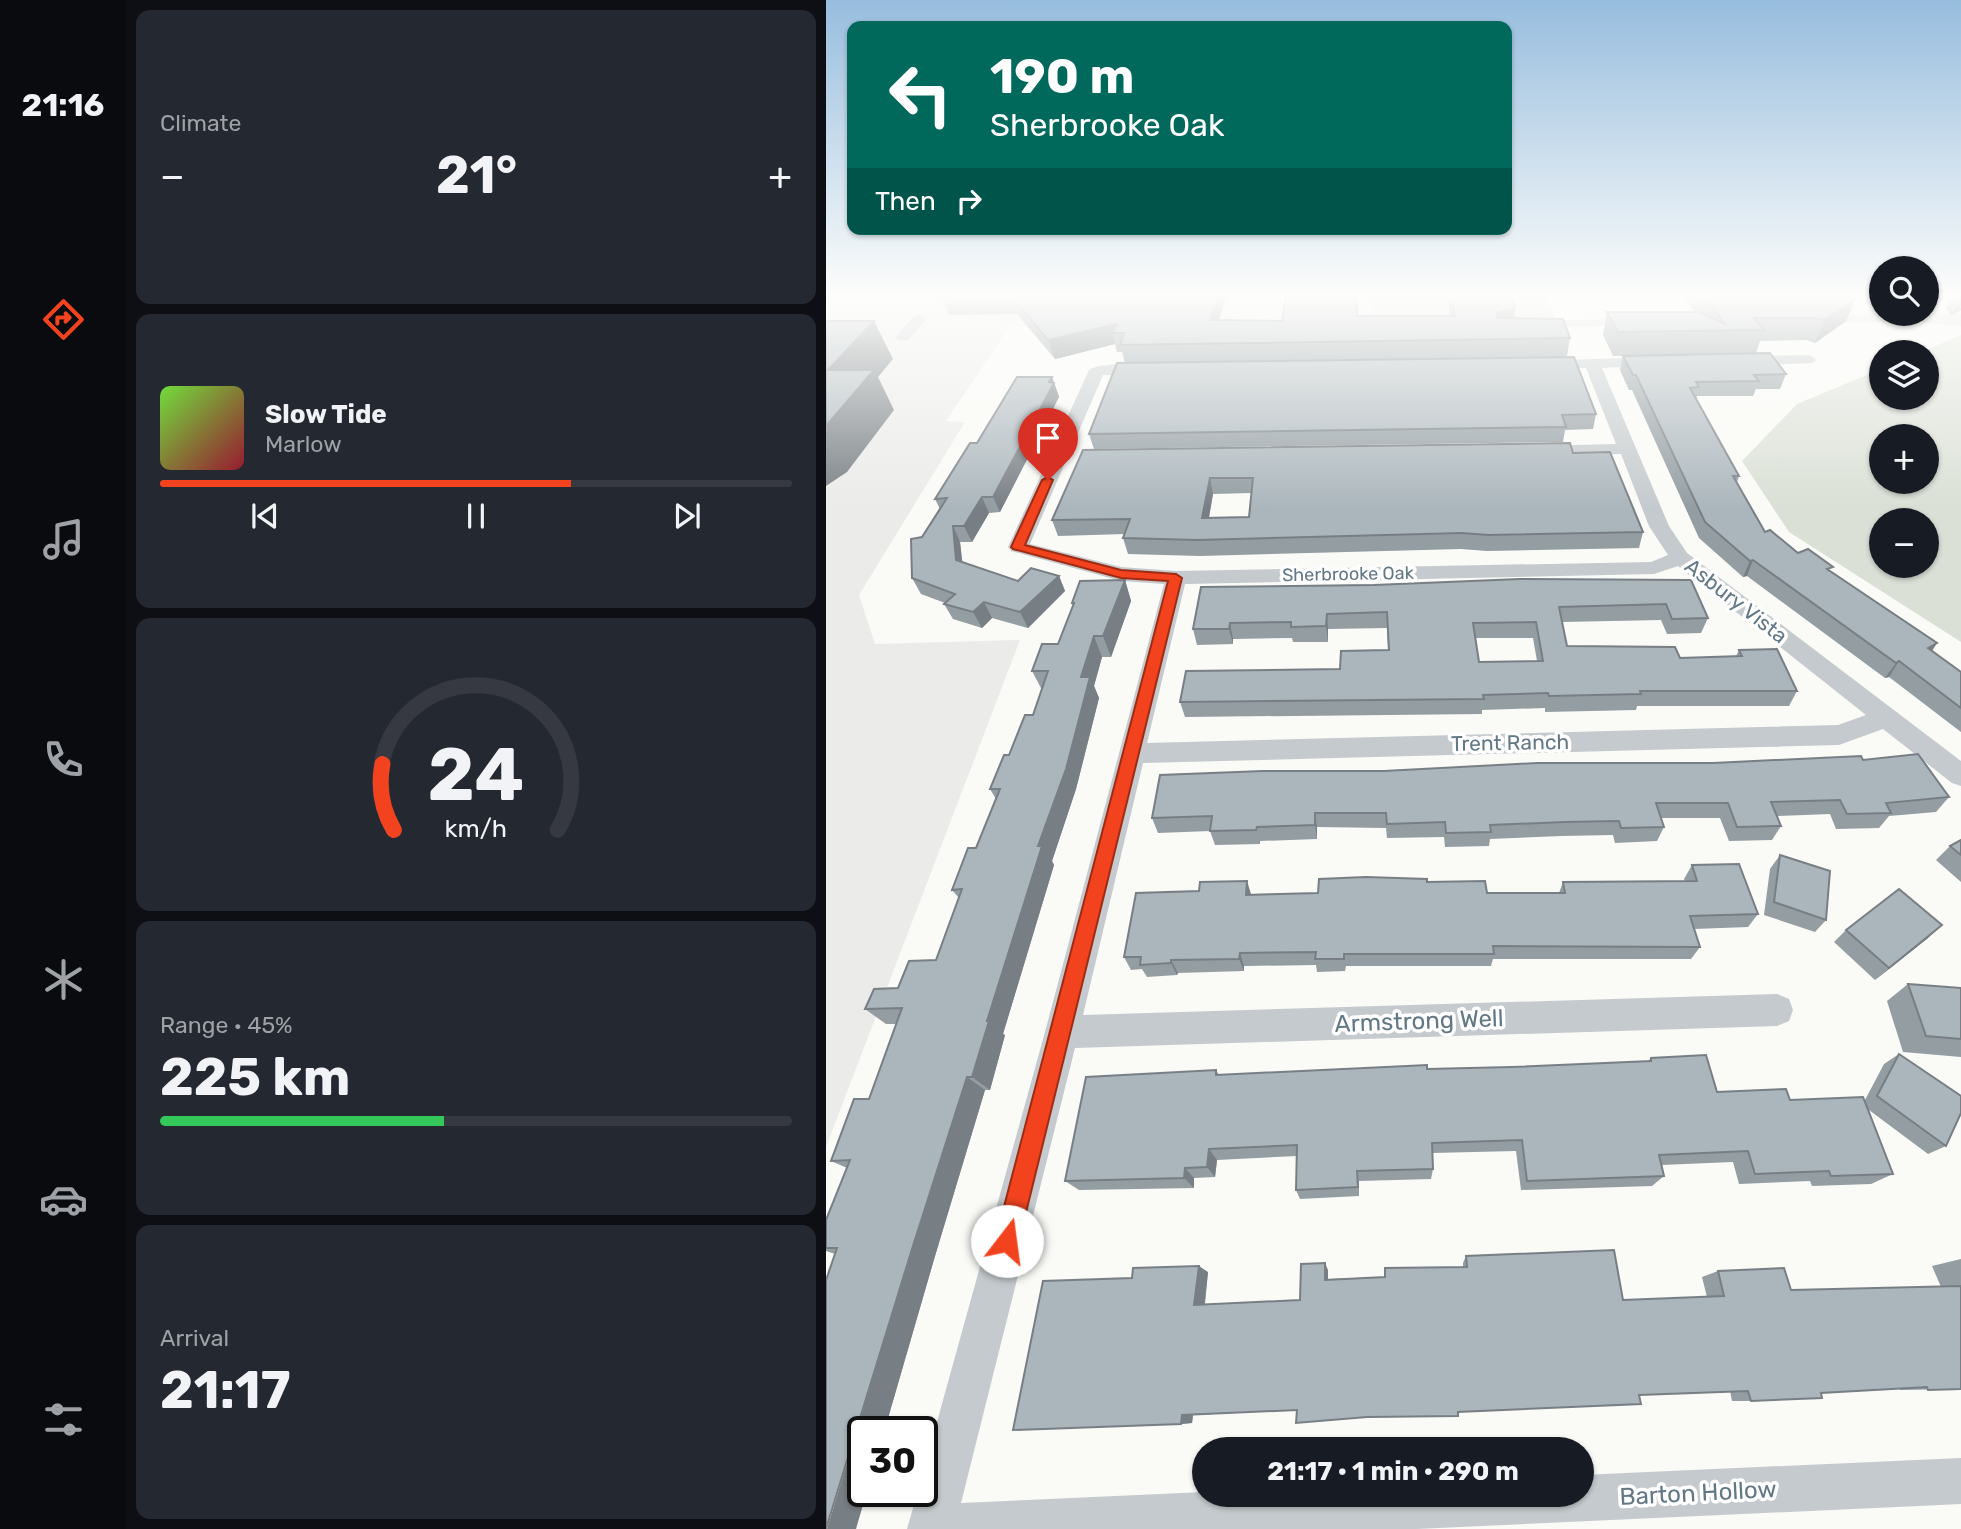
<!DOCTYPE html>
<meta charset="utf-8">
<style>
:root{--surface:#171b24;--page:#242831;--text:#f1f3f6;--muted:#9ea1a6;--line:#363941;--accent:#f3431e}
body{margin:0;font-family:Rubik,sans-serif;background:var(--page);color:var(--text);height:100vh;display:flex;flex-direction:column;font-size:26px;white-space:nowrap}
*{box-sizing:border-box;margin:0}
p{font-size:23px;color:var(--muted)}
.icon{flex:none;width:38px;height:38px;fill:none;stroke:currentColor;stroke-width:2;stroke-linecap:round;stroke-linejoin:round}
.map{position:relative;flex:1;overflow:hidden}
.side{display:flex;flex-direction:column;gap:10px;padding:10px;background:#0d0f14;width:700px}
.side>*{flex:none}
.banner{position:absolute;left:21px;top:21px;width:665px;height:214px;border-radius:14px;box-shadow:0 2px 5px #0004;background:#00695c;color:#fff;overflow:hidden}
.tools{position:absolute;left:1043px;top:256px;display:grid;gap:14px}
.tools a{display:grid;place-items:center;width:70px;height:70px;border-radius:50%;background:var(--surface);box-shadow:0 2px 5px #0004;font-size:35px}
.speed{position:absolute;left:21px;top:1416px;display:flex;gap:14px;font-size:35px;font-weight:700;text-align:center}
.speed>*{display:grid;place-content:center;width:91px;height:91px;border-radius:50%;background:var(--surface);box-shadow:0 2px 5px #0004;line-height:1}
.speed .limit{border:4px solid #111;border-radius:10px;background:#fff;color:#111}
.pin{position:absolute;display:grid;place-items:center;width:60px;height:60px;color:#fff;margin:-72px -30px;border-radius:50% 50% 50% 0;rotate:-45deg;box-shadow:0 0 7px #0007}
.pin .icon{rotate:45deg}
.me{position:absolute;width:77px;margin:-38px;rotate:15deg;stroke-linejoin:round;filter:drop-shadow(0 0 5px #0008)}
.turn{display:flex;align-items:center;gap:24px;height:147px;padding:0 28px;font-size:32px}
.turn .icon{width:91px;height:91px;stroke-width:2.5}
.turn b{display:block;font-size:49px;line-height:60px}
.then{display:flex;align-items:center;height:66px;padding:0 28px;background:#0003;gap:14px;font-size:26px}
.big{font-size:52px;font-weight:700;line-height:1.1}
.side .tile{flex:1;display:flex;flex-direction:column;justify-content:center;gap:10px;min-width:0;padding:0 24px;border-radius:14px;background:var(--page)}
.side .dial{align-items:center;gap:0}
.dial svg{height:182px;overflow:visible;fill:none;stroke:var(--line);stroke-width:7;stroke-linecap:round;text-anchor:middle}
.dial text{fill:var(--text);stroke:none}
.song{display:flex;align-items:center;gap:21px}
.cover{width:84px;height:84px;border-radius:10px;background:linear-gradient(135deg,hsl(100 70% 55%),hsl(350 70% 35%))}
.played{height:7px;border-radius:4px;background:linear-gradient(90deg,var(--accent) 65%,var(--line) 65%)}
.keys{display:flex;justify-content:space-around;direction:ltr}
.heat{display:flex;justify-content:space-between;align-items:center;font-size:38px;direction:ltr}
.charge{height:10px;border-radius:5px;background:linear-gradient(90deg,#34c759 45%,var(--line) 0)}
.trip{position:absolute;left:366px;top:1437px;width:402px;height:70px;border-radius:35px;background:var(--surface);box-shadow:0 2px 5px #0004;font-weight:700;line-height:70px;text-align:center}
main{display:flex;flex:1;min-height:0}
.dock{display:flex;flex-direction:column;width:126px;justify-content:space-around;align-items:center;background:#090b0e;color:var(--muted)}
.dock .icon{width:49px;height:49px}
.dock .active{color:var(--accent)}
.dock b{font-size:32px;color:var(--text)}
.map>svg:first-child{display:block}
.built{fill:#ebebea}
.green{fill:#dae0d6;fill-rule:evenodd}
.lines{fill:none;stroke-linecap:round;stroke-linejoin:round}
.street{fill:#c4cacd;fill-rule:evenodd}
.wall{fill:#939da2;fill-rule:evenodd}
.shaded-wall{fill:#787f84}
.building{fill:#abb6bc;stroke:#787f84;stroke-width:2;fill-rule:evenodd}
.route{fill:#f3431e;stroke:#9e2c14;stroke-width:2}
.labels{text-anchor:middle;stroke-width:7;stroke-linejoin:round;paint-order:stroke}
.far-street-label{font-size:18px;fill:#627885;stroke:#fff}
.street-label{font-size:21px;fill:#627885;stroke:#fff}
.near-street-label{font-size:24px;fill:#627885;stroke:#fff}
</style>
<main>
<nav class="dock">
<b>21:16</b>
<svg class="icon active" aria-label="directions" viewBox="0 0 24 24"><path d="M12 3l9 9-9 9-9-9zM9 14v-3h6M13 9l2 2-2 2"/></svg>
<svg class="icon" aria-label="music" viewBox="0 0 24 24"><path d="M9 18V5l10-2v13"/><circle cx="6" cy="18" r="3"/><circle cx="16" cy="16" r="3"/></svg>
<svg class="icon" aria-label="phone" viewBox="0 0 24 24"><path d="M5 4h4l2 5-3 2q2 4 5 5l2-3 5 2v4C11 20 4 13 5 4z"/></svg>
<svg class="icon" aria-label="climate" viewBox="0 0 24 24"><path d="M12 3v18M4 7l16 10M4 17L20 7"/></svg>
<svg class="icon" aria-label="car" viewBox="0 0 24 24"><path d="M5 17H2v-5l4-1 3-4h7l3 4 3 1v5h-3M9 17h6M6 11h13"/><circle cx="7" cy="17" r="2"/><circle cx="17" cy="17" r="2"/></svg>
<svg class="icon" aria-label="filters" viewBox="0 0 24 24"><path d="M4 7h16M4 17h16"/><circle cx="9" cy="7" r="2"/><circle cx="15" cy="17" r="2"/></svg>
</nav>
<section class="side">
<div class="tile"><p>Climate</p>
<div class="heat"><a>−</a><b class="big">21°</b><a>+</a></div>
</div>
<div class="tile">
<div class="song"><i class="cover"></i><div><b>Slow Tide</b><p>Marlow</p></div></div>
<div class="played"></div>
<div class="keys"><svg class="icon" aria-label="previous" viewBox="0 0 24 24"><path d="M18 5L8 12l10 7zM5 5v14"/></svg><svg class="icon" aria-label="pause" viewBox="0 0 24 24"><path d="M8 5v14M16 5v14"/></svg><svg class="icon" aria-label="next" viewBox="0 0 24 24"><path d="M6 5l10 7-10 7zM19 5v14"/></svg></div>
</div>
<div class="tile dial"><svg viewBox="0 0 100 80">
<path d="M14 69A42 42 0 1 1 86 69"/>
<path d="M14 69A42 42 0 0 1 9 40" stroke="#f3431e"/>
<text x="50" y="56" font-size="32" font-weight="700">24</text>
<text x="50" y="72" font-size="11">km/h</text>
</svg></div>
<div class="tile"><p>Range · 45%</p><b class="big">225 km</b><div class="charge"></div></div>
<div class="tile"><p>Arrival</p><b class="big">21:17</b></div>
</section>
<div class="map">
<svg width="1135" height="1529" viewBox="0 0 1135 1529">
<rect width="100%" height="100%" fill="#fafaf7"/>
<polygon class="built" points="0,295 720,295 730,320 184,326 120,421 139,422 33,595 49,644 194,640 0,1147"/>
<g class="green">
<polygon points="547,295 720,295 730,320 1135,314 1135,326 1092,322 323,332 547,321"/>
<path d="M1135,335V642L963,532L916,461L971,404L1055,369V397H1101V352H1096ZM1055,436H1101V481H1055ZM1055,520H1101V565H1055Z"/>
</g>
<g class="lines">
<g class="street">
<polygon points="93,315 100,319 98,322 82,340 72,340 70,337 72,334 88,316"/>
<polygon points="982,355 987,357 990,360 987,363 914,366 906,361 914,356"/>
<path d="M830,357L835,359L838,362L835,365L776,368L843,526L861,553L1135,761V786L1126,783L1057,729L1013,745L317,763L257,1015L951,994L963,999L967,1010L963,1021L951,1026L249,1048L135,1503L378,1492V1494H756V1475L1135,1458V1504L591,1529H81L92,1491H96V1476L219,1032L338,584L295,581L185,551L182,547L263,370C271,363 322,362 330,369L322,374L277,375L204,544L295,567L350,571L825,562L842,555L823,526L795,454L709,456L700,451L709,446L790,444L760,368L714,369L706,364L709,361ZM852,566L1040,715L1012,725L321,743L359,584L828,574Z"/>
</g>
</g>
<g class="wall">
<polygon points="118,295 439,295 439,296 400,297 393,320 456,321 460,295 532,295 532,316 624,316 621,295 695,295 695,297 686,297 689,308 688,319 744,338 741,356 770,414 767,429 739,430 737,442 268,449 263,434 299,363 296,352 291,352 289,344 229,359 191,314 123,315 116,297"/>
<polygon points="860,295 1027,295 1030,298 1020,321 989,343 980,340 934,341 930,353 960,374 954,389 930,389 927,396 871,396 870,399 913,476 911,482 939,532 1004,572 1111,643 1106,651 1135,672 1135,732 1063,677 1059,678 921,576 917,577 873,538 806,390 803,390 794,370 797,356 889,354 787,356 777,335 781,312 868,312 859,298"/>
<polygon points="1126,295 1135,295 1135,310 1125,316 1120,308"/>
<polygon points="226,377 233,397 174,512 163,513 146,542 134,542 136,563 192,581 233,576 239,591 202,628 166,618 156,628 127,619 118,604 119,603 95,594 86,578 96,537 114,509 109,499 151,443"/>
<path d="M257,450L747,453L817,532L813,548L661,551L635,549L374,556L302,554L297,538L299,534L232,536L226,520ZM425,493L423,517L383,518L387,494Z"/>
<polygon points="299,580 305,601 285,657 276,657 268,686 273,698 250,789 226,861 228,865 177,1034 179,1035 164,1090 159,1090 109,1256 58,1432 37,1432 9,1254 0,1251 0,1220 21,1168 5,1161 43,1099 71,1024 60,1024 39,1009 72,988 110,960 133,898 126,890 150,848 170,799 164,789 207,715 216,690 206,671 232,644 247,606 246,603"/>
<path d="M865,580L882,618L875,633L841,634L835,620L736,622L741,646L854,658L910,656L913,650L971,691L963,706H811L810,710L719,712V708L656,710V714L359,717L354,702L514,669L562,651L561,628L502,629V642H467L466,638L407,639V644L371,645L367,629L375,587ZM649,638H707L711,661L653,662Z"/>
<polygon points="1037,760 1123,797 1110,812 1063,816 1053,828 1010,829 1004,814 951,816 955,826 946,840 903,841 894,818 835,818 838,827 831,841 789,843 787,835 735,836 664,839 663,846 619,847 618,837 561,838 560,828 491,827 491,839 434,841 434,844 389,845 384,831 332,833 326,818 558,771"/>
<polygon points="1135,840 1135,882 1110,860 1124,846"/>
<polygon points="954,855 1000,920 989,932 938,915 944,869"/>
<polygon points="866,865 932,914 922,927 868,929 874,947 865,959 667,959 665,966 520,966 519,971 491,972 490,965 418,966 418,971 352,973 351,975 321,977 316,969 305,970 298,957 425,894 492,893 601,882 661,893 733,893 737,882 859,881 858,879"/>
<polygon points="1020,930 1102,938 1049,980 1008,942"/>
<polygon points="1082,984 1135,988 1135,1057 1077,1052 1061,1001"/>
<polygon points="1073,1054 1120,1146 1102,1154 1043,1110 1067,1174 1045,1184 986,1186 984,1181 913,1184 907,1162 835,1165 838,1176 826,1186 695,1190 690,1151 606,1153 607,1169 605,1179 533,1181 533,1196 474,1199 470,1190 471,1156 391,1160 389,1177 368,1178 368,1188 253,1190 239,1181 390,1070 393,1075 686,1067 822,1061 825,1058 891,1092 964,1100 1039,1100 1058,1064"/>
<polygon points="640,1256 797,1300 881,1297 876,1277 892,1271 965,1290 1115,1287 1106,1266 1135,1259 1135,1389 1074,1390 1074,1389 995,1393 925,1401 906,1401 904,1391 471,1410 367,1415 366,1423 355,1424 306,1278 382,1272 379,1304 474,1300 502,1270 502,1279 559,1277 637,1267 637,1263"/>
</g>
<g class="shaded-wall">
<polygon points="392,295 399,295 400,297 387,338 384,320"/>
<polygon points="1135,296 1135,310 1125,316"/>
<polygon points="1030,298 1020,321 989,343 999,320"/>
<polygon points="689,308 687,327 669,332 671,313"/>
<polygon points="48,321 67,359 52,377 68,410 21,472 0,486 0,426 2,370"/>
<polygon points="291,324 286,333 289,344 229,359 222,340"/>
<polygon points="226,377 233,397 174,512 167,497"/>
<polygon points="384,478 387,494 380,533 376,518"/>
<polygon points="156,497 163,513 146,542 138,526"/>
<polygon points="127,526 134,542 138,576 130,560"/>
<polygon points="927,560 921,576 917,577 924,561"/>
<polygon points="233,576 239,591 202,628 194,612"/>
<polygon points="299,580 305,601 285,657 277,636"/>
<polygon points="158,602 166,618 156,628 147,612"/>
<polygon points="501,614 502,629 502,642 500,626"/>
<polygon points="404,623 407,639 407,644 403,629"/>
<polygon points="268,636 276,657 268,686 273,698 250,789 226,861 228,865 177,1034 179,1035 164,1090 146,1077 161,1021 212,846 255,677"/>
<polygon points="1111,643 1100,659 1102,648"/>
<polygon points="1073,661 1063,677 1059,678 1070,663"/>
<polygon points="489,813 491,827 491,839 489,825"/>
<polygon points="421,881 425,894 420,895"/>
<polygon points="1116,925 1102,938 1049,980 1063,968"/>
<polygon points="414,953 418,966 418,971 413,959"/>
<polygon points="345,960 352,973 351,975 345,963"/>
<polygon points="141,1077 159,1090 109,1256 58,1432 37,1432 37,1491 41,1491 30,1529 1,1529 86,1249"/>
<polygon points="383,1149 391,1160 389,1177 381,1167"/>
<polygon points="359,1168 368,1178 368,1188 358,1178"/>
<polygon points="499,1263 502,1270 502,1285 499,1280"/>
<polygon points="373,1266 382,1272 378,1309 368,1305"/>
<polygon points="356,1415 367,1415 366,1423 355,1424"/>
</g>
<g class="building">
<polygon points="118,295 392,295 384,320 456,321 460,295 531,295 531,316 629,316 625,295 685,295 689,308 671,313 671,318 737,319 744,338 294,345 298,333 286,333 291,324 222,340 185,296 116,297"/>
<polygon points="878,295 1027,295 1030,298 999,320 989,318 928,318 938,330 792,332 781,312 873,312 899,324"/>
<polygon points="0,321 48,321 2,370 48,370 0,426"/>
<polygon points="944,353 960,374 928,375 933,381 870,382 873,387 864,388 913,476 907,476 939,532 944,530 972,553 982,549 1007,567 1001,569 1111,643 1102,648 1135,672 1135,708 1073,661 1070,663 927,560 924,561 879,522 810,375 807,375 797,356"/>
<polygon points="748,357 770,414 736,415 740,427 263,434 291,363"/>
<polygon points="191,377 226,377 223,382 228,383 167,497 156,497 138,526 127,526 130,560 192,581 205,568 233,576 194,612 158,602 147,612 118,604 129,594 86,578 85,539 96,537 121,498 109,499 144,443 151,443"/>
<path d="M744,443L747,453L784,452L817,532L663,535L636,533L371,540L297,538L304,519L226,520L257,450ZM384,478H427L423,517L376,518Z"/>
<path d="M694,579L865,580L882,618L846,619L840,604L733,607L741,646L849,647L854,658L916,656L913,650L951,649L971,691H814L815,694L723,696L722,693L657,695L658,699L354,702L360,671L514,669L515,651L563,650L561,612L501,614L500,626L465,627V622L404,623L403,629H367L375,587L548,585ZM710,622L717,661L653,662L647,623Z"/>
<polygon points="299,580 277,636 268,636 255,677 264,677 240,769 212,846 216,846 161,1021 163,1021 146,1077 141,1077 86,1249 0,1529 0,1280 11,1248 0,1248 0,1220 24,1160 5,1161 28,1099 43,1099 76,1008 39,1009 48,989 72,988 83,961 110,960 136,889 126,890 142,848 150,848 174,789 164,789 178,755 183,755 199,715 207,715 222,671 206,671 216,644 232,644 248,603 246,603 254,581"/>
<polygon points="1092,754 1123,797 1060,803 1065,813 1021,814 1014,800 945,802 955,826 911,827 902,803 830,803 838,827 795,828 793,821 739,822 664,825 665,832 620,833 619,822 561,824 560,813 489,813 489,825 431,827 430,830 384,831 386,816 326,818 334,775 437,771 558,771 711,763 887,763 1035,756 1037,760"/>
<polygon points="1135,840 1135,855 1124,846"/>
<polygon points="954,855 1004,871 1000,920 948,902"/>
<polygon points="913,864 932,914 864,916 874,947 667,946 668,954 518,954 518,959 489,959 490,952 414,953 413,959 345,960 345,963 314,965 315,957 298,957 310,893 373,891 374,882 421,881 420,895 492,893 493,879 540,877 601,879 601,882 659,881 661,893 739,893 737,882 871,881 866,865"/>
<polygon points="1073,889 1116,925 1063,968 1020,930"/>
<polygon points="1082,984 1135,988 1135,1039 1100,1036"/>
<polygon points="1073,1054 1135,1096 1135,1113 1120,1146 1051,1096"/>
<polygon points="880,1055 891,1092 960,1089 964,1100 1037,1097 1067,1174 1005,1176 1003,1171 929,1174 922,1151 833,1155 838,1176 701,1181 696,1140 606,1143 607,1169 531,1171 532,1187 470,1190 471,1145 383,1149 381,1167 359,1168 358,1178 239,1181 260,1077 390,1070 390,1075 601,1065 601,1069 686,1067 825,1061 825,1058"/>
<polygon points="788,1250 797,1300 898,1296 892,1271 958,1268 965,1290 1135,1286 1135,1389 1102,1390 1101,1387 995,1393 996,1398 925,1401 922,1391 813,1395 815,1404 632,1412 632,1416 541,1417 470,1423 471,1410 356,1415 355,1424 187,1430 217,1281 306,1278 307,1268 373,1266 368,1305 474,1300 475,1264 499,1263 499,1280 559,1277 559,1268 641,1267 640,1256"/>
</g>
<linearGradient id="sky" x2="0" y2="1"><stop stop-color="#97bdde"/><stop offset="0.58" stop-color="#fdfdfb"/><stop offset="1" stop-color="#fdfdfb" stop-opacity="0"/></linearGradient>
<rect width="1135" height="509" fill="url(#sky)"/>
<polygon class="route" points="222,477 227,480 199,545 295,570 350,574 356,578 193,1241 189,1249 181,1253 172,1249 169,1241 342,581 295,578 187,549 185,547 216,480"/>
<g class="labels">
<g class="far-street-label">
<text transform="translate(522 574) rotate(-1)" y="6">Sherbrooke Oak</text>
</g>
<g class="street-label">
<text transform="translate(910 601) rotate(38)" y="7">Asbury Vista</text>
<text transform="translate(684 743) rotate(-1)" y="7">Trent Ranch</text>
</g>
<g class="near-street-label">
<text transform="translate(593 1021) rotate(-2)" y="8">Armstrong Well</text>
<text transform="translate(872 1493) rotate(-3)" y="8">Barton Hollow</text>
</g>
</g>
</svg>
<div class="tools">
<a><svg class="icon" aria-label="search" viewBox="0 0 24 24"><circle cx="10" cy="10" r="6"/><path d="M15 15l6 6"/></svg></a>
<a><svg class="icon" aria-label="layers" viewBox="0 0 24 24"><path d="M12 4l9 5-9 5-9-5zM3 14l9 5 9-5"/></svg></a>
<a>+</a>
<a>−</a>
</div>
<div class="speed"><div class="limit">30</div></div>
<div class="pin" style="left:222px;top:480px;background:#d93025"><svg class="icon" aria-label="arrive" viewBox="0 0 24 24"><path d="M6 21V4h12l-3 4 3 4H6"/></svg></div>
<svg class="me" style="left:181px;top:1241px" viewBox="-20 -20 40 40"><circle r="19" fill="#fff"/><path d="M0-13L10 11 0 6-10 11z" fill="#f3431e"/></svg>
<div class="trip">21:17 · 1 min · 290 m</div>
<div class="banner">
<div class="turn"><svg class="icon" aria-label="left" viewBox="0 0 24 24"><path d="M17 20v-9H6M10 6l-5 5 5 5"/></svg><div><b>190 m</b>Sherbrooke Oak</div></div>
<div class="then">Then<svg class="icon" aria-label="right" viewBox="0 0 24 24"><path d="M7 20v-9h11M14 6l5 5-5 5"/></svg></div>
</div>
</div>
</main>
